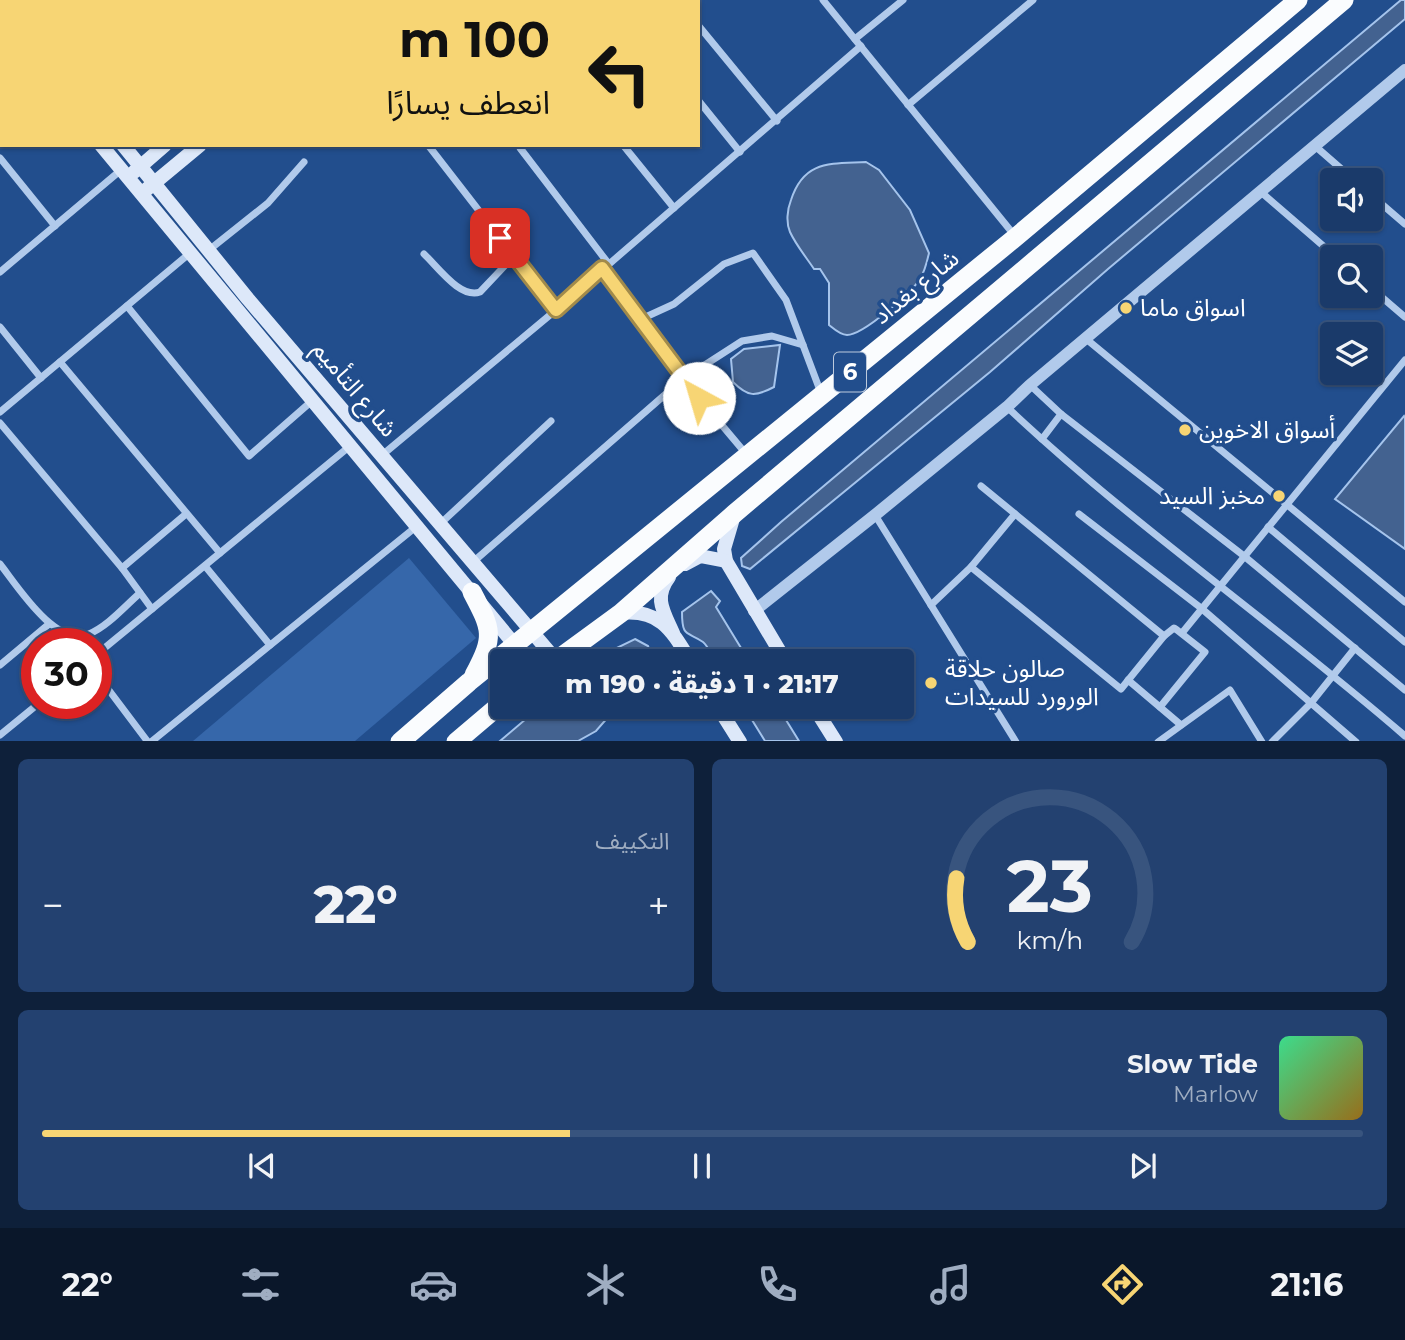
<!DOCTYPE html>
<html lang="ar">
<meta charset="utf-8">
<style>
:root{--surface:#1a3a6a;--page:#234170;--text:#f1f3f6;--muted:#9fadc1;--line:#38547e;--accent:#f7d574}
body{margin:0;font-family:Montserrat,"Noto Sans Arabic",sans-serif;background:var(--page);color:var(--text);direction:rtl;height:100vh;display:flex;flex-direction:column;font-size:26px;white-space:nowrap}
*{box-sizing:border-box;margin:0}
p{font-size:23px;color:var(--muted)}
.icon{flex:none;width:38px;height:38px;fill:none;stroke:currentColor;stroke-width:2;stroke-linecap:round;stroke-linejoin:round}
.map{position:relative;height:741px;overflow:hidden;direction:ltr}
.drawer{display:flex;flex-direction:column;gap:18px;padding:18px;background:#0e203a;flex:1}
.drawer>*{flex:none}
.top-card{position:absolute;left:0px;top:0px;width:700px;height:147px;box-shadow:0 2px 5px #0004,0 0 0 2px var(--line);direction:rtl;background:#f7d574;color:#111;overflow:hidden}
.tools{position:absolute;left:1320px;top:168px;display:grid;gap:14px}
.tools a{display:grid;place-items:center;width:63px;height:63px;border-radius:7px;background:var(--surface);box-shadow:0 2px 5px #0004,0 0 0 2px var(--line);font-size:35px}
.speed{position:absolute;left:21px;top:628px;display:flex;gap:14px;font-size:35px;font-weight:700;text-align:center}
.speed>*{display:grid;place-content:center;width:91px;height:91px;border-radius:50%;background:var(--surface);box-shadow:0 2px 5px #0004,0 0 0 2px var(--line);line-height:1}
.speed .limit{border:10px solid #d22;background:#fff;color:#111}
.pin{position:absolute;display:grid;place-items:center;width:60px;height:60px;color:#fff;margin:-30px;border-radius:14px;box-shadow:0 4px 10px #0006}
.me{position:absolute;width:77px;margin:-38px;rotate:321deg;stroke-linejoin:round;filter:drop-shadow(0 0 5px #0008)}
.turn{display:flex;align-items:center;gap:24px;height:147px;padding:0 35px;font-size:32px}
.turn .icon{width:91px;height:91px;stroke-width:2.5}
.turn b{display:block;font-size:49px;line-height:60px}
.big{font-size:52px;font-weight:800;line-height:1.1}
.drawer .tile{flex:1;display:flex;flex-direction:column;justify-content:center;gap:10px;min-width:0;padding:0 24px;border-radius:10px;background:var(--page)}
.drawer .dial{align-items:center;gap:0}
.dial svg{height:182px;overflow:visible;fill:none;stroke:var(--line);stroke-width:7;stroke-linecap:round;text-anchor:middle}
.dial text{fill:var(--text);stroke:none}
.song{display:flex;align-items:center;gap:21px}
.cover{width:84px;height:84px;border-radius:10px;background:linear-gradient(135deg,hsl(150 70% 55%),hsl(40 70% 35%))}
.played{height:7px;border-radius:4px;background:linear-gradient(90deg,var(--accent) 40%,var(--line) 40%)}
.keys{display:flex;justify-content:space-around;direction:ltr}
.heat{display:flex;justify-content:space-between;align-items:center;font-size:38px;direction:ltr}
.drawer .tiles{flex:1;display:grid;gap:18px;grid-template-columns:1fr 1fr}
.tile:last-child{grid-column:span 2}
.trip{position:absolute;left:490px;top:649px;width:424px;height:70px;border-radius:7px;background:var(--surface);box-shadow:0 2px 5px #0004,0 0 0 2px var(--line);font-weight:800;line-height:70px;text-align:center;direction:rtl}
.dock{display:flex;height:112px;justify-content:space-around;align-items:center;background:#0a172a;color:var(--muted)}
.dock .icon{width:49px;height:49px}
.dock .current{color:var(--accent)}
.dock b{font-size:32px;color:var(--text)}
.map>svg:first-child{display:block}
.green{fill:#3667aa}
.water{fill:#436290;stroke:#a5c4ec;stroke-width:2}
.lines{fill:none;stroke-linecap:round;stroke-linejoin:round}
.minor{stroke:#b1caeb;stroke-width:7}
.tertiary{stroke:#b1caeb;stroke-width:12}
.secondary{stroke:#dde8f9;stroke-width:14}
.trunk{stroke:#fafcfe;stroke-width:19}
.route-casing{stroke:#a18a4b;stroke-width:18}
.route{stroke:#f7d574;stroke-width:12}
.poi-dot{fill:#f7d574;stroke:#224e8d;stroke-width:2.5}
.labels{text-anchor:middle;stroke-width:7;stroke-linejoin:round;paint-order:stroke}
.shield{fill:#224e8d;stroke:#bdcadd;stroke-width:2}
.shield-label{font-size:23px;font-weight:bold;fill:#fff}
.street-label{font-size:24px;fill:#fff;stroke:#224e8d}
.poi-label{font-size:24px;fill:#fff;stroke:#224e8d;text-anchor:start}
</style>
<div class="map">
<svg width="1405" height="742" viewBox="0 0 1405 742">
<rect width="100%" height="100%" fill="#224e8d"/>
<polygon class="green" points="409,558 476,638 355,741 193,741"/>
<g class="water">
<polygon points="1401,0 1405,0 1405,19 1108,269 990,372 750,569 742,566 741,558 781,522"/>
<path d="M866,162L879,170L910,210L929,253C927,262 925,271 920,279C911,293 863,335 847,335C840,335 834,329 829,325V283L820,269H814C806,257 796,245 790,232C786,223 787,210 791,200C804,160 830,164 866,162Z"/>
<path d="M780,345L774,387C755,397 748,397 733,382L731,359L744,349Z"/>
<polygon points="1404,416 1405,418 1405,549 1335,499"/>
<path d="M711,591L720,601L716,607L749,661H716C712,656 708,646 703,642C687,631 682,638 682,612Z"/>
<polygon points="635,639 648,646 653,661 594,661 600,656"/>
<polygon points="540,707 617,707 596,731 578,741 500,741"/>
<polygon points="744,707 778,707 799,741 765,741"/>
</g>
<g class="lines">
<g class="minor">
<polyline points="299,0 300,2"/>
<polyline points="618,0 619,2"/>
<polyline points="678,0 679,2"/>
<polyline points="823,0 1015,236"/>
<polyline points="49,2 51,0"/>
<polyline points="514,2 516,0"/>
<polyline points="698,25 777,121"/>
<polyline points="855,39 903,0"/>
<polyline points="0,60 2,58"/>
<polyline points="698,100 740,152"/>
<polyline points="908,105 1033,0"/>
<polyline points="428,145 556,310"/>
<polyline points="623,145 674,208"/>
<polyline points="1315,146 1354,180"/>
<polyline points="520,148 608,263"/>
<polyline points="0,158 55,226"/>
<polyline points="1261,192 1336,257"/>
<polyline points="1370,194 1405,224"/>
<polyline points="209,250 268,203 304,162"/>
<path d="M424,254C438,267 460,299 480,292L514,256"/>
<polyline points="602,268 683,379 747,455"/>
<polyline points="0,272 121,170"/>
<polyline points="1370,287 1405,317"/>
<polyline points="127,306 249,456 313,400"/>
<polyline points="639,320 674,304 724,264 753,253 786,300 821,393"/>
<polyline points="0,327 41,378"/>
<polyline points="1085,338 1405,602"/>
<polyline points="60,362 220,553"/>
<polyline points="1030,385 1061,414 1244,556 1405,690"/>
<path d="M1007,407C1132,525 1275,623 1405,736"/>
<polyline points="0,412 190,253"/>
<polyline points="0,423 122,568 152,609"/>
<polyline points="1042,439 1061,414"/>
<polyline points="381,456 556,310 861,46"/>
<polyline points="981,486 1164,636"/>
<polyline points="1079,514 1201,608 1356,742"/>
<polyline points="875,515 1016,742"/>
<polyline points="440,524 551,421"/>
<polyline points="1268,527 1405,642"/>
<polyline points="473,562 683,379 742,341 772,336 803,345"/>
<path d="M0,564C18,587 56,648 89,634C108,626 124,607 140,593"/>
<polyline points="205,566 270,645"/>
<polyline points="971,567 1121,689 1164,636 1174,628 1177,630 1205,652 1160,707"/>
<polyline points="122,568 186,514"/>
<polyline points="931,605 971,567 1015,514"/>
<polyline points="1182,633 1405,360"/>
<polyline points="96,655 350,446"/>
<polyline points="0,665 49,624"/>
<polyline points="96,673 148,742"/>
<polyline points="1128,680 1181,725"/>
<polyline points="0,735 38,704"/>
<polyline points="151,742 417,526"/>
<polyline points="1158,742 1230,690 1262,742"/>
<polyline points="1272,742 1311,703 1355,648"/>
</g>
<polyline class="tertiary" points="754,611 875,515 1007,407 1030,385 1405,70"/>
<g class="secondary">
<polyline points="2,0 3,2"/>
<polyline points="339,2 341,0"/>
<polyline points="371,2 373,0"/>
<polyline points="0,23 2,25"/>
<polyline points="101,145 529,662"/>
<polyline points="123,145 248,299 556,660"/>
<polyline points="134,172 165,145"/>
<polyline points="147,189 200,145"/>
<polyline points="734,515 724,549 726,561 786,662"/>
<polyline points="685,564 700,556 726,561"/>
<path d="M669,577C653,598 664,612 673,633"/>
<path d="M621,613C661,609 672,631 691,662"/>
<polyline points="718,707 740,742"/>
<polyline points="814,707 836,742"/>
</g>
<g class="trunk">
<path d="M472,592C492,630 495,636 474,675"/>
<polyline points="554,662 621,613 735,513 1344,0"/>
<polyline points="400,742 469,682 1016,237 1298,0"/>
<polyline points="456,742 502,703"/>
</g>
</g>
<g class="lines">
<g class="route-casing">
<polyline id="route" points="500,238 556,310 602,268 699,398"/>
</g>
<use href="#route" class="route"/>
</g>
<g class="poi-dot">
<circle cx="1126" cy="308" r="7"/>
<circle cx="1185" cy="430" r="7"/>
<circle cx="1279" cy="496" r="7"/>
<circle cx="931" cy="683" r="7"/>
</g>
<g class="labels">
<rect class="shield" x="834" y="352.5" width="32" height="39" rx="5"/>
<g class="shield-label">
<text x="850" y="380">6</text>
</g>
<g class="street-label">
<text transform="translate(916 287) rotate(-39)" y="8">شارع بغداد</text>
<text transform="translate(355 389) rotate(50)" y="8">شارع التأميم</text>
</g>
<g class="poi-label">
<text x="1140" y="316">اسواق ماما</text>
<text x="1199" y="438">أسواق الاخوين</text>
<text x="1265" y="504" text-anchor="end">مخبز السيد</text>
<text x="945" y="677">صالون حلاقة<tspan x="945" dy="28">الورورد للسيدات</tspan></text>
</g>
</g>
</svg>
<div class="tools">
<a><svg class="icon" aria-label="sound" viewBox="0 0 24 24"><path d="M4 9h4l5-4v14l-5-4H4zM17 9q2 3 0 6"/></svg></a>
<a><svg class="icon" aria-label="search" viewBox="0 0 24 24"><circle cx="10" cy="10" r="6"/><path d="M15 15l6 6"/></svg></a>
<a><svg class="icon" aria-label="layers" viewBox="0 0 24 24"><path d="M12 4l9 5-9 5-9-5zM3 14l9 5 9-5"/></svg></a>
</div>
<div class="speed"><div class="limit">30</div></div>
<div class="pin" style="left:500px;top:238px;background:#d93025"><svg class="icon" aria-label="arrive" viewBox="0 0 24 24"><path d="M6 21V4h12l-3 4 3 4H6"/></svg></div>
<svg class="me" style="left:699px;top:398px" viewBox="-20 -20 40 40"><circle r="19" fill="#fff"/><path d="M0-13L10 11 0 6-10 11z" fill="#f7d574"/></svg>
<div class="trip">21:17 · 1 دقيقة · 190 m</div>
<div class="top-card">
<div class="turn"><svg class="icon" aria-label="left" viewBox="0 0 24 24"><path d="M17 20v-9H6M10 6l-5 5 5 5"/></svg><div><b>100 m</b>انعطف يسارًا</div></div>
</div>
</div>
<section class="drawer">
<div class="tiles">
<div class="tile dial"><svg viewBox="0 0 100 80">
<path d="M14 69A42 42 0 1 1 86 69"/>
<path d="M14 69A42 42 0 0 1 9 41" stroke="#f7d574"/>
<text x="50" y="56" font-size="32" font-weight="700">23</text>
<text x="50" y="72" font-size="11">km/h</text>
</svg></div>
<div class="tile"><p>التكييف</p>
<div class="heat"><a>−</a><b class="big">22°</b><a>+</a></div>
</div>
<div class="tile">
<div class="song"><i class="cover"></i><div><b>Slow Tide</b><p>Marlow</p></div></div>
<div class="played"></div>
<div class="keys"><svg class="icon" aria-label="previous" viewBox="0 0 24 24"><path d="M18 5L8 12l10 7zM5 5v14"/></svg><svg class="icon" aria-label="pause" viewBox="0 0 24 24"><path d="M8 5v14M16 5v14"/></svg><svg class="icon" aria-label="next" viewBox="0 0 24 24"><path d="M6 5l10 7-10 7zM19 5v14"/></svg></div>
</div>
</div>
</section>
<nav class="dock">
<b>21:16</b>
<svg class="icon current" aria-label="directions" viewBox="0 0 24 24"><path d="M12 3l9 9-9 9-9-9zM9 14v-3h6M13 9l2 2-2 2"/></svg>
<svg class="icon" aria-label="music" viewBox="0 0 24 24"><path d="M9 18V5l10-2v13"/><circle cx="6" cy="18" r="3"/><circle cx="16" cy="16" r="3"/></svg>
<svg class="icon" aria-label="phone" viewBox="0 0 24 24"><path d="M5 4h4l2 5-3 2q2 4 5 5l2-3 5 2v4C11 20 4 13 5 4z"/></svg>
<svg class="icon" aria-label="climate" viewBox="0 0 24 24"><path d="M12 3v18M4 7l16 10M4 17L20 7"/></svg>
<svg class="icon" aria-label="car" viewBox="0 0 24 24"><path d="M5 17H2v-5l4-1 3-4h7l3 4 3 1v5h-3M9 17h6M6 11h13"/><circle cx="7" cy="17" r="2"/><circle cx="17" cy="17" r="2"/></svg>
<svg class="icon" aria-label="filters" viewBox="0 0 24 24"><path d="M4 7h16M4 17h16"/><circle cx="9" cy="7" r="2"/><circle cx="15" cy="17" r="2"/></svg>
<b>22°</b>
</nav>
